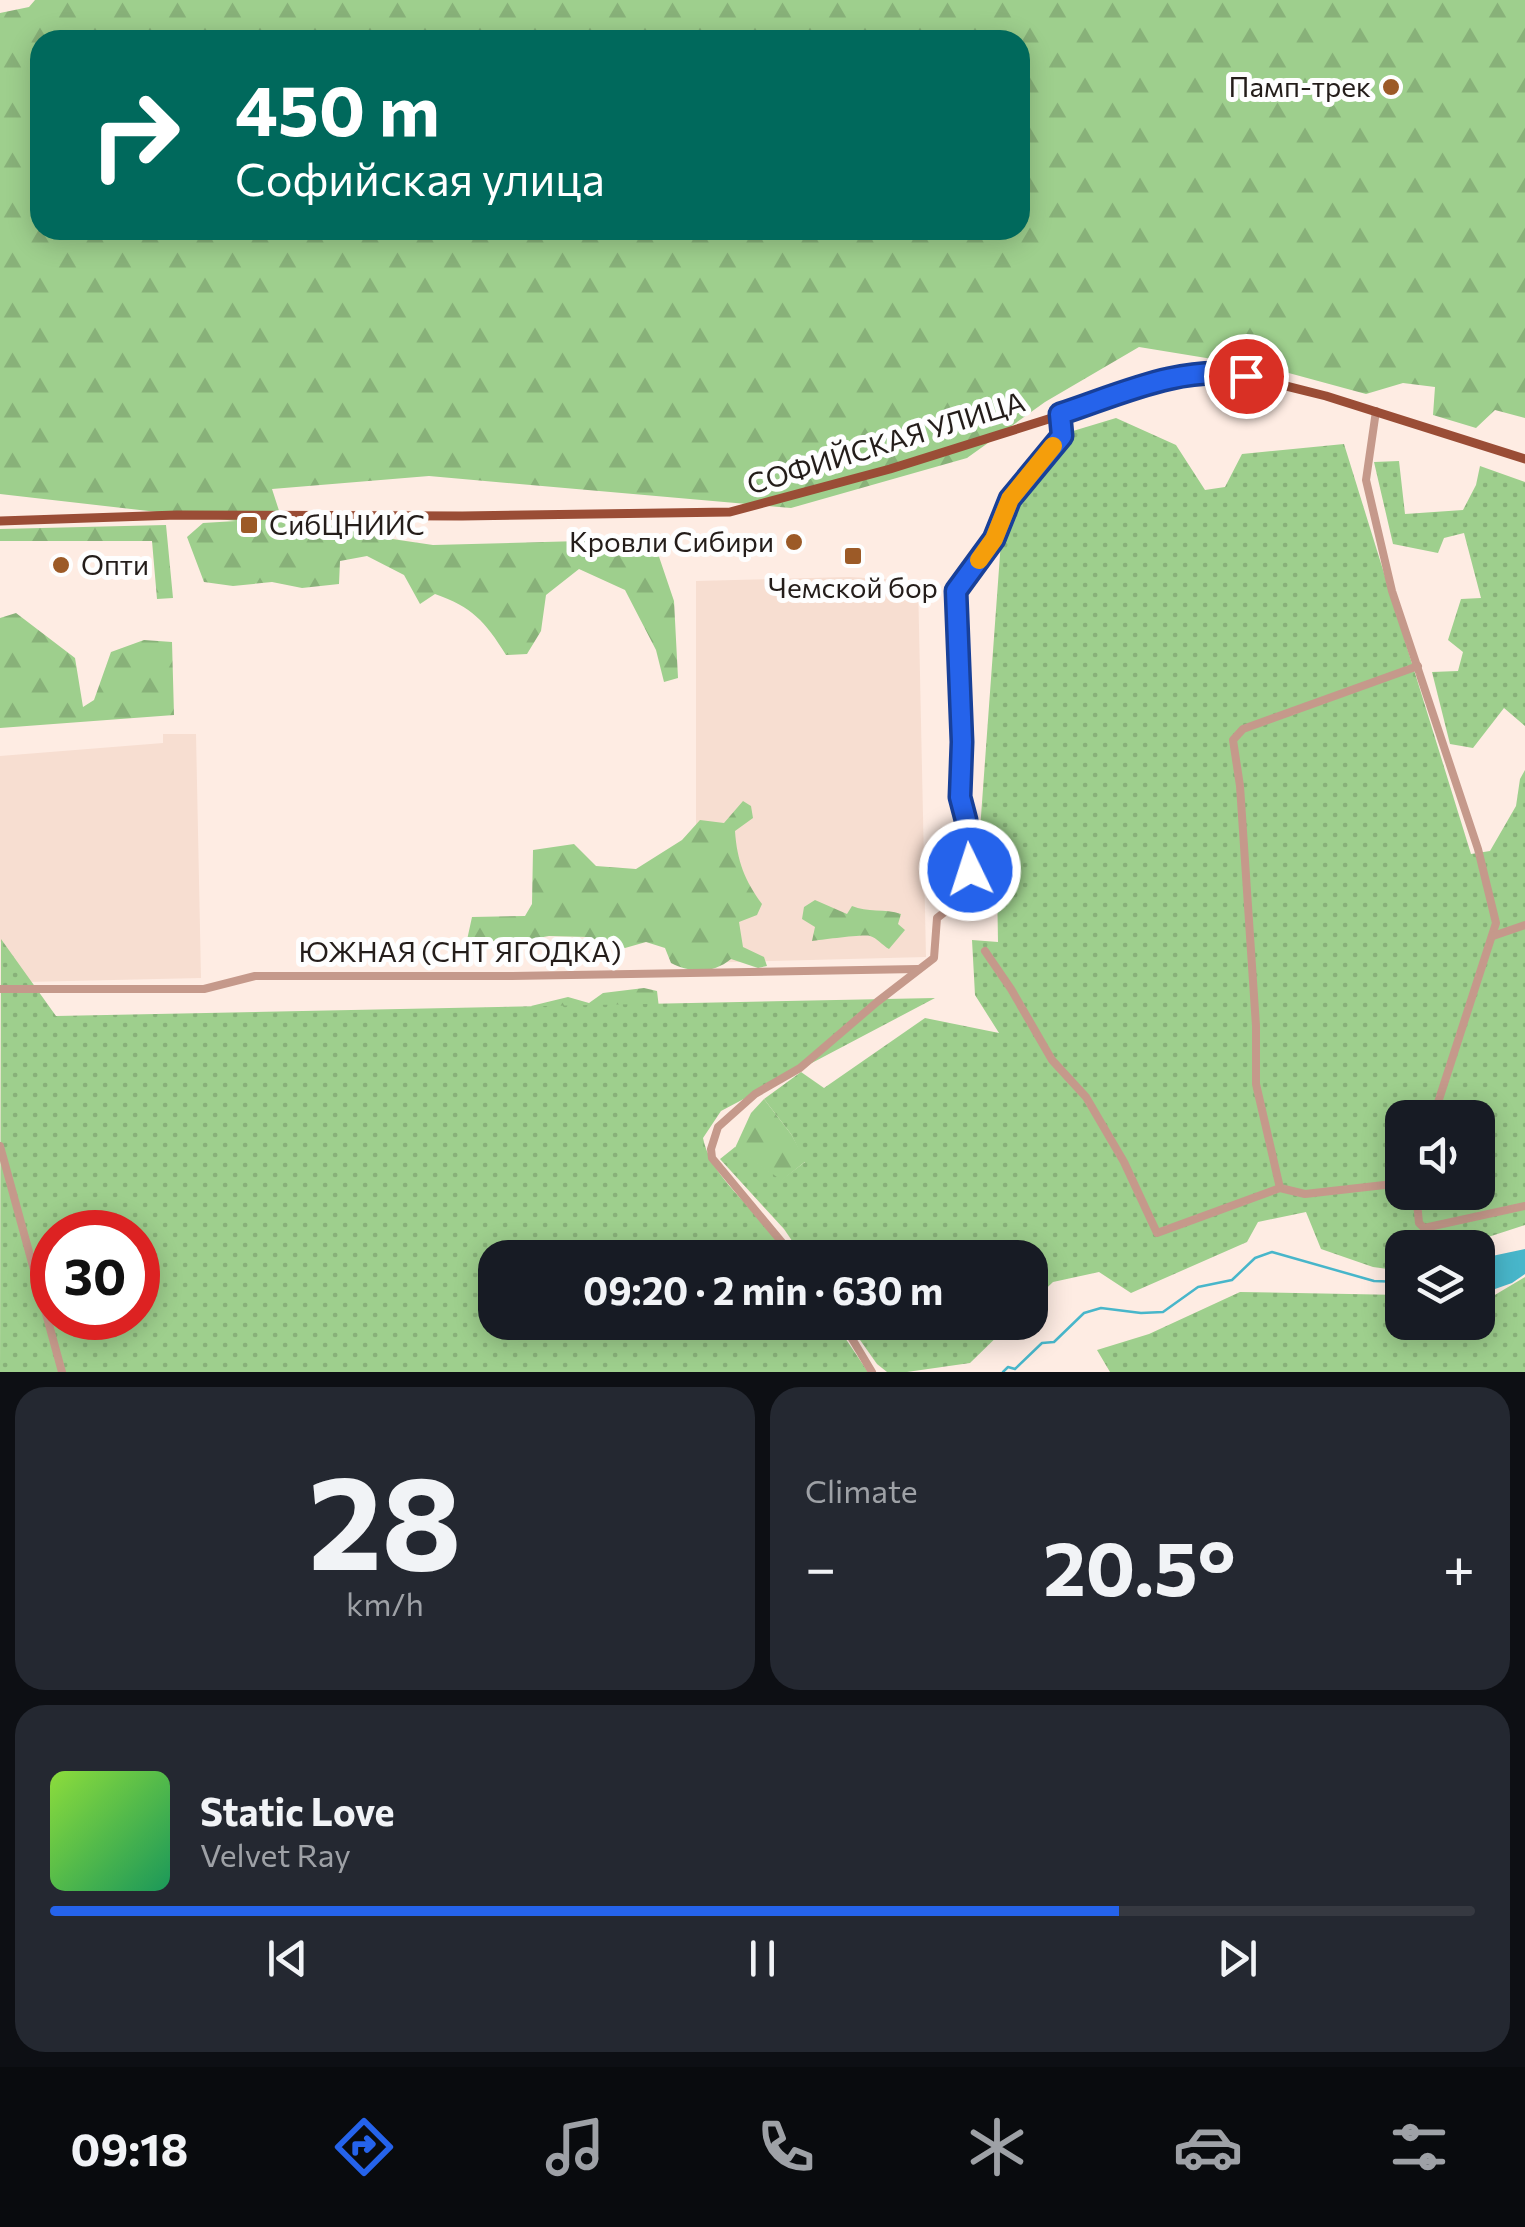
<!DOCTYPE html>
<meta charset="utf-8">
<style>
:root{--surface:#171b24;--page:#242831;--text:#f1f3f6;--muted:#9ea1a6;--line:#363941;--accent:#2563eb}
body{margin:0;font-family:Commissioner,sans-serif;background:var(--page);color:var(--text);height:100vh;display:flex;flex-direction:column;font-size:38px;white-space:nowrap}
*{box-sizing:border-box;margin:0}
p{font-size:32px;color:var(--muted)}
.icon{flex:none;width:55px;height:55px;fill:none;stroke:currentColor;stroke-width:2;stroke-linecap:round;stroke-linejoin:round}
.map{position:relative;height:1372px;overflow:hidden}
.details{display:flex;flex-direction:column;gap:15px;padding:15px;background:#0d0f14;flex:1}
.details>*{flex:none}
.hud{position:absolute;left:30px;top:30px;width:1000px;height:210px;border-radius:30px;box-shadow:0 5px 25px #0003;background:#00695c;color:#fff;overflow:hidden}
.fabs{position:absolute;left:1385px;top:1100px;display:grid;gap:20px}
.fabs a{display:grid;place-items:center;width:110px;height:110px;border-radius:20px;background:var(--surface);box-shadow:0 5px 25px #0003;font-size:50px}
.speed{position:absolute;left:30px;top:1210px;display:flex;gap:20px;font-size:50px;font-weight:700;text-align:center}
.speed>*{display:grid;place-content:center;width:130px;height:130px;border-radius:50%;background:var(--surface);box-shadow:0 5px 25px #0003;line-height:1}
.speed .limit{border:15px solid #d22;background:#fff;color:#111}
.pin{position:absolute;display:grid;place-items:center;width:85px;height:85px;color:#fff;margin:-42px;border:5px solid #fff;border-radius:50%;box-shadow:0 2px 10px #0007}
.me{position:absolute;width:110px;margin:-55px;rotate:356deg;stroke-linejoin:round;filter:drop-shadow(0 0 8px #0008)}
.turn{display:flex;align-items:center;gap:35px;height:210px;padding:0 40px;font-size:45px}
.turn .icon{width:130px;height:130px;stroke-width:2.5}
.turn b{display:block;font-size:70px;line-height:85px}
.big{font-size:75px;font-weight:700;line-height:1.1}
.details .card{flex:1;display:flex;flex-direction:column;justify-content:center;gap:15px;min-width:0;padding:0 35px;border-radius:30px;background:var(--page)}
.details .dial{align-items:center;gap:0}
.dial b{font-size:130px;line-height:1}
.song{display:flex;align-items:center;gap:30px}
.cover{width:120px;height:120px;border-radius:15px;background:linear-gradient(135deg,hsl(90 70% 55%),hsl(150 70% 35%))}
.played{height:10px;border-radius:5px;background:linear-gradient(90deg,var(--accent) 75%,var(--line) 75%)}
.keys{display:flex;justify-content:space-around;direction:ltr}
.heat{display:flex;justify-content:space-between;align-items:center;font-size:55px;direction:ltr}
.details .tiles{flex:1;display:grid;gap:15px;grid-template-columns:1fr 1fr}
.card:last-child{grid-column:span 2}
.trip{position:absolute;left:478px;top:1240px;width:570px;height:100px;border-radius:30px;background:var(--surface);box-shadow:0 5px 25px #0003;font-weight:700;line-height:100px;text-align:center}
.dock{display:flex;height:160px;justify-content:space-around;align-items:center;background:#090b0e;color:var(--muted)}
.dock .icon{width:70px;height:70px}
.dock .active{color:var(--accent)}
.dock b{font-size:45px;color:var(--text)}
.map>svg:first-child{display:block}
.built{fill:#f7ded1}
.forest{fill:url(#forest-firs);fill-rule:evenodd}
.garden{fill:url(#garden-dots);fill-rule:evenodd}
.water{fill:#48b6ca}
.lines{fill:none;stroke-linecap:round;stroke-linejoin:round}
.stream{stroke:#48b6ca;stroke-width:2.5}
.minor{stroke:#c5998b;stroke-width:8}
.major{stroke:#9a4d36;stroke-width:9}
.route-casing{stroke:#184099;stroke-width:25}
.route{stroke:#2563eb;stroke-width:18}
.slow{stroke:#f59e0b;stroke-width:18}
.poi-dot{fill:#9c5a27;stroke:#fefefe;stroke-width:4}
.labels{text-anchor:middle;stroke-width:10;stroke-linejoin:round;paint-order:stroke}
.poi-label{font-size:28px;fill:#241d1a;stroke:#fefefe;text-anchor:end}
.street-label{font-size:28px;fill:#241d1a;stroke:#fefefe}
</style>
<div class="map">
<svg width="1525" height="1372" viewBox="0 0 1525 1372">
<defs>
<pattern id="forest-firs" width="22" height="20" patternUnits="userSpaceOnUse" patternTransform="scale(2.5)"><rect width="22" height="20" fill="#9ecf8d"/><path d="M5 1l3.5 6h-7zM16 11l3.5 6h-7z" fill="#88b179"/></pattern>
<pattern id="garden-dots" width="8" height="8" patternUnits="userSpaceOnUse" patternTransform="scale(2.5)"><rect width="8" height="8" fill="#9ecf8d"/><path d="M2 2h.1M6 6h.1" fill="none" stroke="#88b179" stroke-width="1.8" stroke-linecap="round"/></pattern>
</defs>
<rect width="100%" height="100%" fill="#feece3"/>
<g class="built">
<polygon points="849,577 918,581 926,957 696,963 696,581"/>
<polygon points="163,734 196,734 201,978 26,982 0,941 0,756 163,743"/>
</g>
<g class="forest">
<path d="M35,0H1525V418L1495,410L1476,428L1433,415L1435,387L1403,383L1366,394L1274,369L1139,347L1045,402L967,458L791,508L429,476L272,489L283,523H322L372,536L433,545L653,539L674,601L678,678L664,682L656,650L625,590L579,569L546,595L541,631L527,654L506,655C485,621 472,607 435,594L420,604L404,575L367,556L340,561L339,584L302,588L272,582L233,586L204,582L187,537L203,523L236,521L0,494V13L29,7ZM40,40H1020V230H40Z"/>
<polygon points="166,525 173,598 157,599 152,541 0,541 0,529"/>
<polygon points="16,613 75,658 83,707 94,700 111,652 144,640 172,642 174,715 0,728 0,618"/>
<path d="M743,801L751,806L753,818L735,831C737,861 745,881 762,904L757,915L739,922L743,947L764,957L767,966L758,968L731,959C713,974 691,973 671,963L665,948L646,942L625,948L587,937L549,936L516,942L467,940L472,917L525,916L532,904L533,850L574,844L596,866L636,869L682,840L700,820L724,823Z"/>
<path d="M815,900L847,914L852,906C867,913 885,908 901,914L898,924L905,930L889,949C882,945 877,938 870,936C863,934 822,940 812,941L815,927L802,919L804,907Z"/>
<polygon points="644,988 657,991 659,1008 544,1019 531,1006 568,997 589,1003 603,993"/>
<polygon points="764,1099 791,1134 806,1161 781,1181 735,1148 751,1113"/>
</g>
<g class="garden">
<path d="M1116,418L1176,445L1205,490L1225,487L1242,454L1344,444L1471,854L1490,851L1516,806L1520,779L1525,770V1225L1479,1240L1402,1248V1252L1397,1254L1395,1270L1373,1267L1321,1249L1306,1212L1258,1222L1247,1242L1131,1293L1099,1272L1053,1282L1030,1304V1258L803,1257L784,1229L720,1159L735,1147L781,1180L805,1162L791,1134L764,1099L801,1072L824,1088L925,1018L999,1033L975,995L972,940L998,942L997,882L980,830L1001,541L1017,507L1073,431ZM1402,1118H1478V1192H1402Z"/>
<polygon points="1399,461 1405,514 1463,510 1476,485 1480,466 1525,482 1525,726 1504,708 1473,748 1450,744 1432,672 1458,671 1463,652 1448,640 1461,599 1481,598 1464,533 1444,538 1438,553 1393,544 1374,462"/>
<path d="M1,939L56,1016L935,998L721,1111L703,1138C711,1181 768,1219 793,1257L495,1258V1322L835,1323L868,1372H0ZM52,1232H138V1318H52Z"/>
<polygon points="1525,1277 1525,1372 1110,1372 1097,1350 1149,1334 1240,1292 1402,1295 1402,1322 1478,1322 1478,1305"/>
<polygon points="848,1323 1011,1323 970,1363 907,1372 887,1372 877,1364"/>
</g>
<polygon class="water" points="1525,1249 1525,1274 1512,1283 1478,1295 1478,1259"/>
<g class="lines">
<polyline class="stream" points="1003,1372 1008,1367 1015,1369 1042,1343 1054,1342 1084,1313 1101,1308 1141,1313 1163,1312 1198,1287 1232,1280 1255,1258 1272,1252 1374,1281 1402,1282"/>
<g class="minor">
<polyline points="1376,411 1366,480 1392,591 1478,849 1496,923 1433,1118"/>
<polyline points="1493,936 1525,925"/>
<polyline points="985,951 1011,989 1052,1060 1086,1097 1124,1162 1157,1233 1280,1188 1305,1194 1402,1183"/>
<polyline points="0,989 204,989 255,976 512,976 918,969"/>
<polyline points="0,1146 62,1372"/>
<polyline points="1280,1188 1256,1084 1256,1026 1240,786 1233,740 1243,729 1418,666"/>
<polyline points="1416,1192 1419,1223 1424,1228 1525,1206"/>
<polyline points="795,1258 712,1158 711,1149 718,1127 755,1094 800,1068 877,1002 934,958 937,918 959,901 970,870 966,820 959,797 961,742 956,591 994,539 1010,499 1062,435 1060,414"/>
<polyline points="842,1322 872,1372"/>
</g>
<polyline class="major" points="0,521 177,515 462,516 730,512 890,469 1201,371 1246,376 1326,396 1525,459"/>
</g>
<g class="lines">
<g class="route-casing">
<path id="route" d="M970,870L966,820L960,797L962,742L956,591L994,539L1010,499L1062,436L1060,414C1121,394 1182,364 1246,376"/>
</g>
<use href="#route" class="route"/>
<polyline class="slow" points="979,560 994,539 1010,499 1053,446"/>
</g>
<g class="poi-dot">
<circle cx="1391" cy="87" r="10"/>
<rect x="239" y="515" width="20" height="20" rx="5"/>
<circle cx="794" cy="542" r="10"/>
<rect x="843" y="546" width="20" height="20" rx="5"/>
<circle cx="61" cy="565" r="10"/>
</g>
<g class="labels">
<g class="poi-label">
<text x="1371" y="97">Памп-трек</text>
<text x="269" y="535" text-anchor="start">СибЦНИИС</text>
<text x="774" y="552">Кровли Сибири</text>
<text x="81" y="575" text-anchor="start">Опти</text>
<text x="853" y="598" text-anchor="middle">Чемской бор</text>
</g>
<g class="street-label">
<text transform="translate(886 443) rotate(-17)" y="10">СОФИЙСКАЯ УЛИЦА</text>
<text x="460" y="962">ЮЖНАЯ (СНТ ЯГОДКА)</text>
</g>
</g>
</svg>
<div class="fabs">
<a><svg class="icon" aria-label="sound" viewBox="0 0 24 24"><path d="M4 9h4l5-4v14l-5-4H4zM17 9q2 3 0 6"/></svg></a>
<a><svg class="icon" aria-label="layers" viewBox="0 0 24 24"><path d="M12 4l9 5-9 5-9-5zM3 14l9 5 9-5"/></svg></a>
</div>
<div class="speed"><div class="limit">30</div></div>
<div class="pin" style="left:1246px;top:376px;background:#d93025"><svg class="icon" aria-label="arrive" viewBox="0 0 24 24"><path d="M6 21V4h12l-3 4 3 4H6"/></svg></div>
<svg class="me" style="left:970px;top:870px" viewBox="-20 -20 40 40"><circle r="17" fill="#2563eb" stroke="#fff" stroke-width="3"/><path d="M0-11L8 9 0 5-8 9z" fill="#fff"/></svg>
<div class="trip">09:20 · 2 min · 630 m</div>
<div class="hud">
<div class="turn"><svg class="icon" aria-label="right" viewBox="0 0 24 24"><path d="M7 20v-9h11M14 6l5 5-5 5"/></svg><div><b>450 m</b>Софийская улица</div></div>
</div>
</div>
<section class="details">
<div class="tiles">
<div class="card dial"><b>28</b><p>km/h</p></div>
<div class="card"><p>Climate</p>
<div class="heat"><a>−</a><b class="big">20.5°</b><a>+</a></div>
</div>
<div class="card">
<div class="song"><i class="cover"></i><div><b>Static Love</b><p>Velvet Ray</p></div></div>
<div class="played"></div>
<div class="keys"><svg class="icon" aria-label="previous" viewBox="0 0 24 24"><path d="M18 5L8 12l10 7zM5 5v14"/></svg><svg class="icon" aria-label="pause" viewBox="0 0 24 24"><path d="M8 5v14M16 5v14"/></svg><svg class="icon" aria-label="next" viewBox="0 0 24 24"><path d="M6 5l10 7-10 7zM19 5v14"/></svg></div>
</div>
</div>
</section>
<nav class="dock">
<b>09:18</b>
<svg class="icon active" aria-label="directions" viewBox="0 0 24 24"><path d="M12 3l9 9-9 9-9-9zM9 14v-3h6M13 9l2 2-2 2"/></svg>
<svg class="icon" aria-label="music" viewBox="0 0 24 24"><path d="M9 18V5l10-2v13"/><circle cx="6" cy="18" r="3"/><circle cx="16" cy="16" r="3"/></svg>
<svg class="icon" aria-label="phone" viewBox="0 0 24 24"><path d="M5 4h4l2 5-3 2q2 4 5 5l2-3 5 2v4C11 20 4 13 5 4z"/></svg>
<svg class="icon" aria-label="climate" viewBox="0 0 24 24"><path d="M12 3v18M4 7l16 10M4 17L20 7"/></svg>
<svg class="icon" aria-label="car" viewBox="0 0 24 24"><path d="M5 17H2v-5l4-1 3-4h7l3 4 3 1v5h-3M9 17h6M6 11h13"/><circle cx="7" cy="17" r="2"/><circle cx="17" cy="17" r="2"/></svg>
<svg class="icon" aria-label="filters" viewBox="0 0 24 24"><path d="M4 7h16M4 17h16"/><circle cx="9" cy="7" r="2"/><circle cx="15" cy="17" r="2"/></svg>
</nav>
